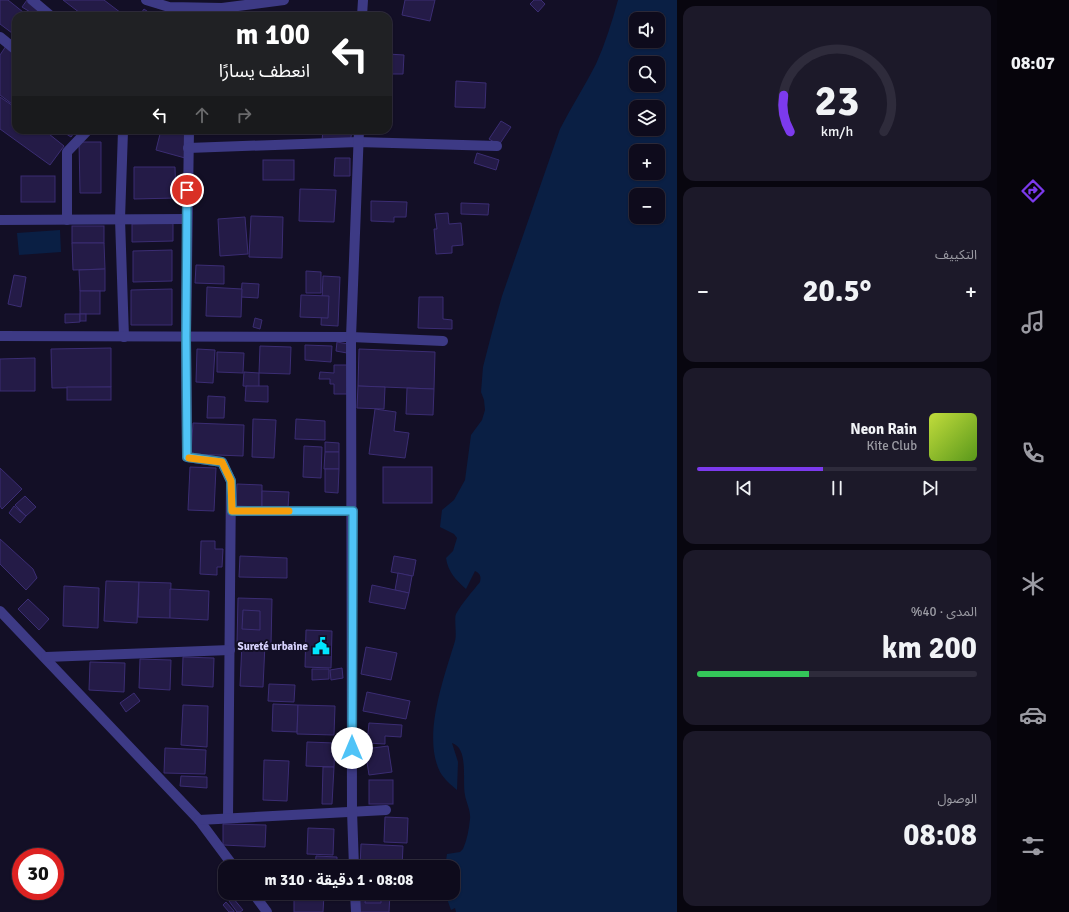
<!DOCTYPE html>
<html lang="ar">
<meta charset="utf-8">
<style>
:root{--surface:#0e0b1c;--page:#1c1929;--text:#f1f3f6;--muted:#9b9ba3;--line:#2e2b3b;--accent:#7c3aed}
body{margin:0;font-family:Signika,"Noto Sans Arabic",sans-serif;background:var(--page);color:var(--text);direction:rtl;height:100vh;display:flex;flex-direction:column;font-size:15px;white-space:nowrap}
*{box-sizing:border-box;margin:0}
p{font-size:13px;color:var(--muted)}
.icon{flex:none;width:22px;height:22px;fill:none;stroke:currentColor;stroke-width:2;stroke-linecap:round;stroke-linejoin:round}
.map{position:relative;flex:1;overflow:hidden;direction:ltr}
.side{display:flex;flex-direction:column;gap:6px;padding:6px;background:#08060f;width:320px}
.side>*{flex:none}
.guide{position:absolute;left:12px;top:12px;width:380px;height:122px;border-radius:12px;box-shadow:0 1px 3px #0004,0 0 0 1px var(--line);direction:rtl;background:#202124;color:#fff;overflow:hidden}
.controls{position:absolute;left:629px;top:12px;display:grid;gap:8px}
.controls a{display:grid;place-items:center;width:36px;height:36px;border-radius:8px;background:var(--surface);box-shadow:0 1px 3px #0004,0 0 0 1px var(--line);font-size:20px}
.speed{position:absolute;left:12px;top:848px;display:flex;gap:8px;font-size:20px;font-weight:700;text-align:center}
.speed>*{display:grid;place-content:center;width:52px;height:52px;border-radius:50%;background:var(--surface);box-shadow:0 1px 3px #0004,0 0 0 1px var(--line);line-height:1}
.speed .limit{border:6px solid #d22;background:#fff;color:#111}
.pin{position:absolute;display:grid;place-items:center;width:34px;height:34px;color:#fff;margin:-17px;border:2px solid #fff;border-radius:50%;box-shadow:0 1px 4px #0007}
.me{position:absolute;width:44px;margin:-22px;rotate:0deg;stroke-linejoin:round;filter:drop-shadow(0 0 3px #0008)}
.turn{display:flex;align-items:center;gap:14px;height:84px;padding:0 16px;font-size:18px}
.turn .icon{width:52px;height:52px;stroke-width:2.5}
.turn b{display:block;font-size:28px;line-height:34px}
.lanes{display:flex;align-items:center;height:38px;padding:0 16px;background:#0003;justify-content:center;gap:20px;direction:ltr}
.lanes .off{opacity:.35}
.big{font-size:30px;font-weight:700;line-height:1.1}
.side .widget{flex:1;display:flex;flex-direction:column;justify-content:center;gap:6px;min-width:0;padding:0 14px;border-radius:12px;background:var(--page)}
.side .dial{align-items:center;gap:0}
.dial svg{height:104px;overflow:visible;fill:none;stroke:var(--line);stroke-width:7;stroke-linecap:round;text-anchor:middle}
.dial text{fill:var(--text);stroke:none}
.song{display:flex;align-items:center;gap:12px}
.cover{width:48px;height:48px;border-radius:6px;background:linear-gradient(135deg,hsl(70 70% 55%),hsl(90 70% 35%))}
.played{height:4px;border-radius:2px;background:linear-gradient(90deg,var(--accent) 45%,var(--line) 45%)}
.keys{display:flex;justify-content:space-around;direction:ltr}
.heat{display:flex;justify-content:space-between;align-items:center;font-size:22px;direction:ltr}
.charge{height:6px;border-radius:3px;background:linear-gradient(90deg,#34c759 40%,var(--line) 0)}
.trip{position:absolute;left:218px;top:860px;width:242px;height:40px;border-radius:12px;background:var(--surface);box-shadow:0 1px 3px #0004,0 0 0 1px var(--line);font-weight:700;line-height:40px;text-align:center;direction:rtl}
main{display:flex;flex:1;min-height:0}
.tabs{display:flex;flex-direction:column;width:72px;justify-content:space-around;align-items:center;background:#06040b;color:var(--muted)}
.tabs .icon{width:28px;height:28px}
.tabs .active{color:var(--accent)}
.tabs b{font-size:18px;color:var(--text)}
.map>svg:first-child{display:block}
.water{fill:#0a1f44;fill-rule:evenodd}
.building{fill:#241b47;stroke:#3b2d73}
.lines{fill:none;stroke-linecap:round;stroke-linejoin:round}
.street{stroke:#3d3a85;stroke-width:10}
.route-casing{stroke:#337fa1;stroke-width:10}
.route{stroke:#4fc3f7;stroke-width:7}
.slow{stroke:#f59e0b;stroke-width:7}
.labels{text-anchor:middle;stroke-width:4;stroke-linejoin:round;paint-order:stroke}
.poi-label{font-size:11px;font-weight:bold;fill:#d9d4ff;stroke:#130f26;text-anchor:end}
</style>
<main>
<nav class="tabs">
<b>08:07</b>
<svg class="icon active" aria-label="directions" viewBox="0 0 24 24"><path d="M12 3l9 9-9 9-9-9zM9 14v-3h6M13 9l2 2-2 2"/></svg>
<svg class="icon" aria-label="music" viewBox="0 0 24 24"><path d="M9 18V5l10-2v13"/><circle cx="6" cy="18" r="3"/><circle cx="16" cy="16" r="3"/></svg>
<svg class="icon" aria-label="phone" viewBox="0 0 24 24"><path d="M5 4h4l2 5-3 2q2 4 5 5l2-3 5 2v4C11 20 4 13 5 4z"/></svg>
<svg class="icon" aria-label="climate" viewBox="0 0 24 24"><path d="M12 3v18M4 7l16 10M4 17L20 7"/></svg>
<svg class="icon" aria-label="car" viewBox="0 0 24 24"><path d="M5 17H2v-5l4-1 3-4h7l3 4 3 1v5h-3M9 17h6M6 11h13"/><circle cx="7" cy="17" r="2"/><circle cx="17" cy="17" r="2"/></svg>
<svg class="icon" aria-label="filters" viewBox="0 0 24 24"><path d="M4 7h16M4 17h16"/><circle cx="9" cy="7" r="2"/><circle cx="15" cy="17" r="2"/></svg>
</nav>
<section class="side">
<div class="widget dial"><svg viewBox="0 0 100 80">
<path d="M14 69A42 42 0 1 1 86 69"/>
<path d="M14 69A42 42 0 0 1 9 41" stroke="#7c3aed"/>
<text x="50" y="56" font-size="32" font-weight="700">23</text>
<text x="50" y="72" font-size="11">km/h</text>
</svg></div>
<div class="widget"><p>التكييف</p>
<div class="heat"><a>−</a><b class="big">20.5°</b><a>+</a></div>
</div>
<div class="widget">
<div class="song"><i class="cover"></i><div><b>Neon Rain</b><p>Kite Club</p></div></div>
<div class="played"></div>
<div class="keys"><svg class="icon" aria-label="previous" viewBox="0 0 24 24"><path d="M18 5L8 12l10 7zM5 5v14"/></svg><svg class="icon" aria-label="pause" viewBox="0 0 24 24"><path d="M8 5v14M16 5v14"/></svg><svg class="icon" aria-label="next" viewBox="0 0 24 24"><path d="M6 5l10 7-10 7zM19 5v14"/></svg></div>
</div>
<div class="widget"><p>المدى · 40%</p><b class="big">200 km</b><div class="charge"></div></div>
<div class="widget"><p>الوصول</p><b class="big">08:08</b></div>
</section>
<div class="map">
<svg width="677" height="912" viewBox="0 0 677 912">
<rect width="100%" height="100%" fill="#130f26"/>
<g class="water">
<path d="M618,0H677V912H456L455,908L451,910L445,893H453V867H445L447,854L460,852L463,849C467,840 469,829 470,819C471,811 466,802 465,795C462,781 469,748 452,743L458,762L457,790C451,785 444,779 440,772C422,736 444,678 455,641C457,634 454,619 456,614C462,603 472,592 480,582C481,577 481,574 475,571L466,589C456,580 448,572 446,558L453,551L457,538L454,534L440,527L442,510L454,500L465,480L471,435L482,420L485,410L484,400L481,392L483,367L492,332L502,296L560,129C571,107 585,86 596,64C605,44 612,22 618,0ZM636,19H658V41H636ZM636,63H658V85H636ZM636,107H658V129H636ZM636,151H658V173H636ZM636,195H658V217H636Z"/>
<polygon points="60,230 61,252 19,255 17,233"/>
</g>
<g class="building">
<polygon points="0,0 8,0 28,16 16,16 16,36 0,24"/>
<polygon points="27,0 33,0 41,6 35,15 22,7"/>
<polygon points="63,0 104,0 125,16 84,16"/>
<polygon points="405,0 435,0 430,21 402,15"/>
<polygon points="534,0 541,0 545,4 538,12 530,4"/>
<polygon points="144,9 154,16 139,16"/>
<polygon points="6,46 16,54 16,107 0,95 0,55"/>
<polygon points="388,54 404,55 403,74 388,74"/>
<polygon points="456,81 486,83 485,108 455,107"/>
<polygon points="0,97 16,108 16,130 52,130 49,134 64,146 50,165 0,129"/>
<polygon points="501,121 511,127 499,145 489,139"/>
<polygon points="60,130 76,130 71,137"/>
<polygon points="161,130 180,130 191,133 185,158 156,150"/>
<polygon points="323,130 352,130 350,144 322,141"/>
<polygon points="79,142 101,142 101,193 80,193"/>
<polygon points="477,153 499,160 496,170 474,163"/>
<polygon points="335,158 350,158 350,176 334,176"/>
<rect x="263" y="160" width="31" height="20"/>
<polygon points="134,167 175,167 176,198 134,199"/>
<rect x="21" y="176" width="34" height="26"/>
<polygon points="300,189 336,190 334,222 299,221"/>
<polygon points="371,201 407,202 406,217 394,217 394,222 371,221"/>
<polygon points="461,203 489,204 488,215 461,214"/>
<polygon points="448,213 449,224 461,223 463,245 452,246 452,253 436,254 434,229 437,229 435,214"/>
<polygon points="251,216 283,217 282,258 249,257"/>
<polygon points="245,217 248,254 220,256 218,219"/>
<polygon points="173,223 173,241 132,242 132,224"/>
<rect x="72" y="226" width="32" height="17"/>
<polygon points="72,243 104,243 105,269 73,270"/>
<polygon points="172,250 172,281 133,282 133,251"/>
<polygon points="196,265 224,266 224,284 195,283"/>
<polygon points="105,269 105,291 80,291 79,270"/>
<polygon points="306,271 321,272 321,293 306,293"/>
<polygon points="14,275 26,277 21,307 8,304"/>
<polygon points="323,276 340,277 338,326 321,325"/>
<polygon points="242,283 259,284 258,298 241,297"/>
<polygon points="207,287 242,289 241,317 206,316"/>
<polygon points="172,289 172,325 131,325 131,290"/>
<rect x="80" y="291" width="20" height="23"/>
<polygon points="301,295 329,296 328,318 300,317"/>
<polygon points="419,297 443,297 443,319 452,320 452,329 418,328"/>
<polygon points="65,314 80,314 80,322 65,323"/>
<rect x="80" y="314" width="6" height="7"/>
<polygon points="255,318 262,320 260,329 253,327"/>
<polygon points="337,342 348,344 347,353 336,351"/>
<polygon points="305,345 332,346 331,362 305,360"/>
<polygon points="260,346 291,347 290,374 259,373"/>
<polygon points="111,348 111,387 52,388 51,349"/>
<polygon points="197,349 215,350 213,383 196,382"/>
<polygon points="359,349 435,352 434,389 358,386"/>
<polygon points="217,352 244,353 243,373 217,372"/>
<polygon points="35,358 35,391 0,391 0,359"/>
<polygon points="334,365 349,365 348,394 334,394 334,384 330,384 330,379 319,379 320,372 334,373"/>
<polygon points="244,372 259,373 259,387 243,386"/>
<polygon points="246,386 268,386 268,402 245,401"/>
<polygon points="358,386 385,387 384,409 357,408"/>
<rect x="67" y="387" width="44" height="13"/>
<polygon points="407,388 434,389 433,415 406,414"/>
<polygon points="208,396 225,397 224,418 207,418"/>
<polygon points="375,409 396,412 394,431 409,433 405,458 369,454"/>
<polygon points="253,419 276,420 274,458 252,457"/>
<polygon points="296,419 325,421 325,440 295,439"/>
<polygon points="193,423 244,425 243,456 191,454"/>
<polygon points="325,442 339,443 339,452 325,452"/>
<polygon points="304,446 322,447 321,478 303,477"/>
<polygon points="325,452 339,452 339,469 324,469"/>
<polygon points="190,467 216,468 214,511 188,510"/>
<rect x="383" y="467" width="49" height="36"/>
<polygon points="0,468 22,489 2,509 0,506"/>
<polygon points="325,469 339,469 338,493 325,492"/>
<polygon points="237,484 262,485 262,507 236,506"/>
<polygon points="262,491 289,492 288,508 262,507"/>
<polygon points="25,496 36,507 26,516 15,505"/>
<polygon points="14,506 26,516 20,523 9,513"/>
<polygon points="0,539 33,569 37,578 26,590 0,564"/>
<polygon points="201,541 215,541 215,549 223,549 222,567 217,567 217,575 200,574"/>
<polygon points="240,556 287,558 287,578 239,577"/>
<polygon points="394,556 416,560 413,576 391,572"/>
<polygon points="398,573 412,576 409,593 395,590"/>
<polygon points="106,581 139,582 137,623 104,621"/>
<polygon points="139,582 171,583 170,618 138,617"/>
<polygon points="372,585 409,593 405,609 369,602"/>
<polygon points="64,586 99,588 98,628 63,626"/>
<polygon points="170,589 209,591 208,620 170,618"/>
<polygon points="238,598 272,599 271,645 237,644"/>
<polygon points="28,599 49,619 39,630 18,609"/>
<polygon points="243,610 260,611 260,630 242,629"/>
<polygon points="306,630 332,631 331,668 305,667"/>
<polygon points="242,643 265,644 263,687 240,686"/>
<polygon points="366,647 397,653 391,680 361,674"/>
<polygon points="183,657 214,658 213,687 182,685"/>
<polygon points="140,659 171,660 170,690 139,688"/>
<polygon points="90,662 125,663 124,692 89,690"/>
<polygon points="342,668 343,678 331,680 330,670"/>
<polygon points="312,669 329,669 329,679 312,680"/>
<polygon points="269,684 295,685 294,702 268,701"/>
<polygon points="367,692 410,701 406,719 363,711"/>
<polygon points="134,693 140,701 126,712 120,703"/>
<polygon points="273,704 298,705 297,732 272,731"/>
<polygon points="183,705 208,706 207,747 181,745"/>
<polygon points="298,705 335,706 334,735 297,734"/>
<polygon points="369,723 402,725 401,737 385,736 385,744 367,743"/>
<polygon points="307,742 335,743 334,767 306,766"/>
<polygon points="388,746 392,772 369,775 365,749"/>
<polygon points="165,748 206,750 205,774 164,773"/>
<polygon points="364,751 366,761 357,762 356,752"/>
<polygon points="264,760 289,761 287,801 263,800"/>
<polygon points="323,767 334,767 332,804 322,804"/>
<polygon points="181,776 207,777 207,788 180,786"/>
<rect x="369" y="780" width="24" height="24"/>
<polygon points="385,817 408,818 407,843 384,842"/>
<polygon points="223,824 266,825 265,847 223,845"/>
<polygon points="308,828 334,829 333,855 307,854"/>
<polygon points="361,844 403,846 402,867 360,867"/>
<polygon points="316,856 337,857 337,867 315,867"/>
<polygon points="360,893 390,893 389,912 359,912"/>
<polygon points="366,893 381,893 381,903 365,903"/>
<polygon points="294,894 324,895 323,912 294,912"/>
<polygon points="233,898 243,910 240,912 237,912 229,901"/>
<polygon points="226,902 234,911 234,912 229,912 223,905"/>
</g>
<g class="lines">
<g class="street">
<polyline points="32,0 51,16"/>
<polyline points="146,0 169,7 222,8 284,0"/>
<polyline points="362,16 363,0"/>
<polyline points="0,37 16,50"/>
<polyline points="189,130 186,337 187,457 222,462 231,481 228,818"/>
<polyline points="123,131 120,219 124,337"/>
<polyline points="188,148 358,142 497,146"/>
<polyline points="0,220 187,219"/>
<polyline points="67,220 67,152 88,130"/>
<polyline points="0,336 351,337 443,341"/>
<polyline points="232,511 353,511"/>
<polyline points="0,611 199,820 234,867"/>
<polyline points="46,657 230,650"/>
<polyline points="199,820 386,810"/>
<polyline points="354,867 352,811 351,337 359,130"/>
<polyline points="253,893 267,912"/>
<polyline points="355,893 356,912"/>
</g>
</g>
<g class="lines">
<g class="route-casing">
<polyline id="route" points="187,190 186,337 187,457 222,462 231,481 232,511 353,511 352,748"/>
</g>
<use href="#route" class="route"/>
<polyline class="slow" points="189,458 222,462 231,481 232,511 289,511"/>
</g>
<defs>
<g id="civic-bare" transform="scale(1.38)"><path d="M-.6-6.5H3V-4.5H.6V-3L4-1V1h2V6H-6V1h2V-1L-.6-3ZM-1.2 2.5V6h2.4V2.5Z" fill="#00e5ff" stroke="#130f26" stroke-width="2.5" paint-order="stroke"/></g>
</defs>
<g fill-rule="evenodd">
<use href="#civic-bare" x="321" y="646"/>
</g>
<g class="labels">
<g class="poi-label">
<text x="308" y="650">Sureté urbaine</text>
</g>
</g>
</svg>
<div class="controls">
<a><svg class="icon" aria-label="sound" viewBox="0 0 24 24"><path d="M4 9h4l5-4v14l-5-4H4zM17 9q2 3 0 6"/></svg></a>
<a><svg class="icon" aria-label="search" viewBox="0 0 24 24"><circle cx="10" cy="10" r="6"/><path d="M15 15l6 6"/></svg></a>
<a><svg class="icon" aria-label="layers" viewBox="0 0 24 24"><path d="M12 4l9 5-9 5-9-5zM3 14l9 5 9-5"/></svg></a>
<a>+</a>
<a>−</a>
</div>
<div class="speed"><div class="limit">30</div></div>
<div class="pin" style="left:187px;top:190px;background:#d93025"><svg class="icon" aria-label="arrive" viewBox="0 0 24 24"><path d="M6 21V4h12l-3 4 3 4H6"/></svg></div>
<svg class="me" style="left:352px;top:748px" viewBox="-20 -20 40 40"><circle r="19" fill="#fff"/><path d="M0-13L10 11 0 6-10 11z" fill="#4fc3f7"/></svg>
<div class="trip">08:08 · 1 دقيقة · 310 m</div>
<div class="guide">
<div class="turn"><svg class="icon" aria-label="left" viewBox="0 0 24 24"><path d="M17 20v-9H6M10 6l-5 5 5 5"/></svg><div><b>100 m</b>انعطف يسارًا</div></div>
<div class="lanes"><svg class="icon" aria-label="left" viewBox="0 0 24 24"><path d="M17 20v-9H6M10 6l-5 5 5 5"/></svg><svg class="icon off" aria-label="ahead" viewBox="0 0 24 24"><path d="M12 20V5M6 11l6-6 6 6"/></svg><svg class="icon off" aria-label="right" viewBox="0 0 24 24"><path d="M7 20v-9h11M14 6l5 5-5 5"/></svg></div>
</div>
</div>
</main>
